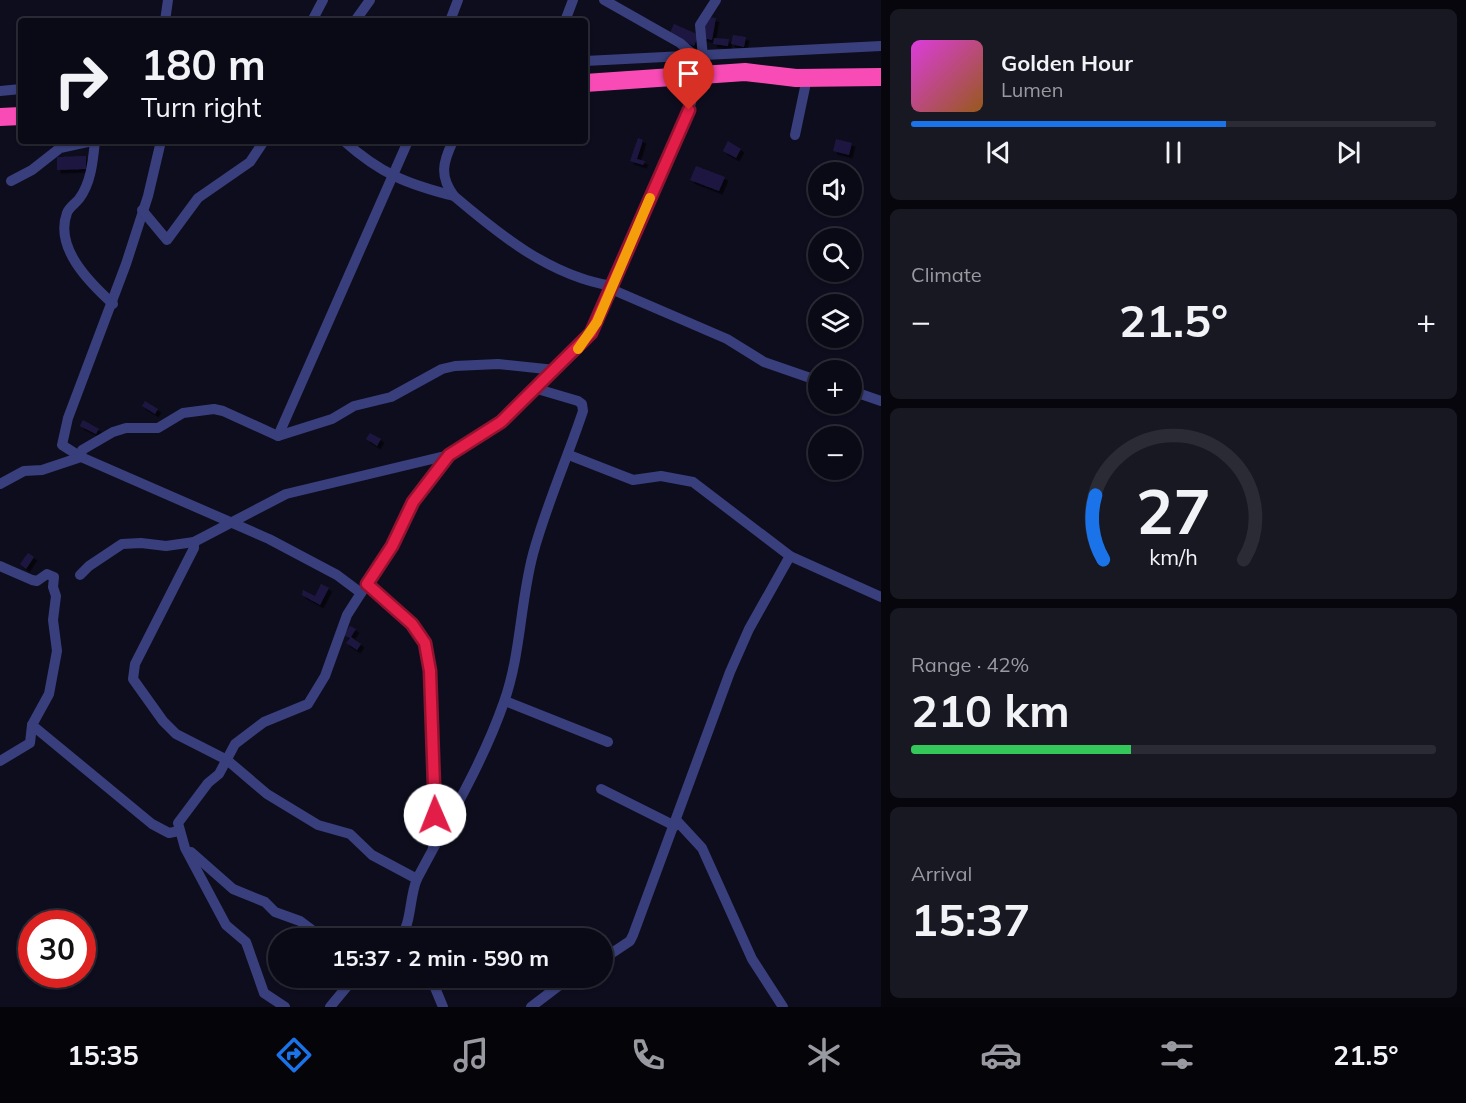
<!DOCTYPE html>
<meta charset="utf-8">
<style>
:root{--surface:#0a0a16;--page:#181823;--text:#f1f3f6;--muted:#999aa1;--line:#2a2b35;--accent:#1a73e8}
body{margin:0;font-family:Mulish,sans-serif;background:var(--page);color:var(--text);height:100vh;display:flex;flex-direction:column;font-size:22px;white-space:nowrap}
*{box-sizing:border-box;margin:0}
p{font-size:20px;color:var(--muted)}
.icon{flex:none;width:33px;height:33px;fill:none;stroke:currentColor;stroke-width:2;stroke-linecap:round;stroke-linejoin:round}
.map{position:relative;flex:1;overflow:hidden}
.side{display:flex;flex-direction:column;gap:9px;padding:9px;background:#06060c;width:585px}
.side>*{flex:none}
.top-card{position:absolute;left:18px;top:18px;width:570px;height:126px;border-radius:6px;box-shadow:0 2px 4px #0004,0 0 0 2px var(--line);background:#0a0a16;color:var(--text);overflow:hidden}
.buttons{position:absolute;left:808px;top:162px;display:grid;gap:12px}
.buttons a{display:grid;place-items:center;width:54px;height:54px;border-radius:50%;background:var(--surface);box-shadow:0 2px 4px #0004,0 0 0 2px var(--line);font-size:30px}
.speed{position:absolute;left:18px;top:910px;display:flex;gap:12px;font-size:30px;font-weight:700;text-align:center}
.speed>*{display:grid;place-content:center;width:78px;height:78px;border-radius:50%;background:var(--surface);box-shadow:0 2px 4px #0004,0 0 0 2px var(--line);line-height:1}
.speed .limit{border:9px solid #d22;background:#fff;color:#111}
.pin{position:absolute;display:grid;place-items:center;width:51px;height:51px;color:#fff;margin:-62px -26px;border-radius:50% 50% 50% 0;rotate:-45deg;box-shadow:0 0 6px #0007}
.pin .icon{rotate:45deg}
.me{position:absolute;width:66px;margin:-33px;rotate:359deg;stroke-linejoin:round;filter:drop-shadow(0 0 4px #0008)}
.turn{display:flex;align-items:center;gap:21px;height:126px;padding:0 24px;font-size:27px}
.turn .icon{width:78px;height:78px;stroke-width:2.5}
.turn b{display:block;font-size:42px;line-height:51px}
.big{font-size:45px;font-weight:700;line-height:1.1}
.side .card{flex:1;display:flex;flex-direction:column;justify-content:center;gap:9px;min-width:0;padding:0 21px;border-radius:9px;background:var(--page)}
.side .dial{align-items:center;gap:0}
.dial svg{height:156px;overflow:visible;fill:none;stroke:var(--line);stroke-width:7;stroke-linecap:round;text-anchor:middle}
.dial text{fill:var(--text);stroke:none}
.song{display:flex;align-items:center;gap:18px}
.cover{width:72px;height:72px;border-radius:9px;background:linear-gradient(135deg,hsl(300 70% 55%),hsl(30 70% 35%))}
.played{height:6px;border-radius:3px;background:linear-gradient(90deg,var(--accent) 60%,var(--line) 60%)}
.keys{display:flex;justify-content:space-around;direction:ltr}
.heat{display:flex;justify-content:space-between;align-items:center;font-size:33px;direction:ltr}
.charge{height:9px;border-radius:4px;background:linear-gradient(90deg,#34c759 42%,var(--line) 0)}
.trip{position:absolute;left:268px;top:928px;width:345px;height:60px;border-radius:30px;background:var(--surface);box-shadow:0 2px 4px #0004,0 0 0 2px var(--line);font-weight:700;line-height:60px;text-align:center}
.menu{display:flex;height:96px;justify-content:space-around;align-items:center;background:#040409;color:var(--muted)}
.menu .icon{width:42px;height:42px}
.menu .selected{color:var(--accent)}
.menu b{font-size:27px;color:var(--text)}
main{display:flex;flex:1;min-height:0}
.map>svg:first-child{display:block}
.building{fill:#1c193f;filter:url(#shadow)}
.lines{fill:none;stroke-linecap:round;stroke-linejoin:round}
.street{stroke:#393f7c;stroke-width:10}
.highway{stroke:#f94bb5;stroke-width:18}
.route-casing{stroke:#92132f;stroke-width:15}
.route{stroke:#e11d48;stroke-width:10}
.slow{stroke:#f59e0b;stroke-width:10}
</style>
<main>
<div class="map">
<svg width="881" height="1007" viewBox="0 0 881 1007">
<defs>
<filter id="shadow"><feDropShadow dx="3.5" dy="3.5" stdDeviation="0" flood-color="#0009"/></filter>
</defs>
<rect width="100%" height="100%" fill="#0e0d1e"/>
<g class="building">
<polygon points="706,17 716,18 712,40 703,38"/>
<polygon points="674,24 699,35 694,46 669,35"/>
<polygon points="733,35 746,37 744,47 731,44"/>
<polygon points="714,38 729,39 728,46 713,44"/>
<polygon points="638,138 643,140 637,159 645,161 643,165 630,161"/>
<polygon points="836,139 852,143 849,155 833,151"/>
<polygon points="728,141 741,149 736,158 723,151"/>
<polygon points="86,156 86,169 57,170 57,157"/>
<polygon points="696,166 725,177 719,191 690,180"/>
<polygon points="145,401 158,409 155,414 142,406"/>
<polygon points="83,420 99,429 96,434 80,426"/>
<polygon points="370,433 381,439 377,446 366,439"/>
<polygon points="28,553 34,557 26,569 20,564"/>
<polygon points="321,584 329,588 320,605 302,595 303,590 315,596"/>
<polygon points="350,626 356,629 351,637 361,644 357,650 346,643 350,638 344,635"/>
</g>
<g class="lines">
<g class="street">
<polyline points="604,0 680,43 696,57"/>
<polyline points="165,21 168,0"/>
<polyline points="312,21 323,0"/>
<polyline points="355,21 370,0"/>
<polyline points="450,21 458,0"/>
<polyline points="565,21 573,0"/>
<polyline points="585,61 881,46"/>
<polyline points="0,91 21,89"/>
<polyline points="795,135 807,78"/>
<path d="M95,141C93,161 91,183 79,199C75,204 69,207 67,213C54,248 90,283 113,304"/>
<polyline points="161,141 148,196 126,264 68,418 62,445 81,457 269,539 337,575 361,593"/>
<path d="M344,141C381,174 407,184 454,196"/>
<path d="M453,141C443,162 439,176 454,196C500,235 550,276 612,286"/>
<polyline points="11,181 32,170 60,148 92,141"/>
<polyline points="142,210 167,240 198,198 250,162 264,141"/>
<polyline points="611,289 727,339 764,362 819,381"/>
<polyline points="852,391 881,401"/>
<polyline points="278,436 408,141"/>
<polyline points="569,455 633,480 661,476 693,482 790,556 881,597"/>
<polyline points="0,484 24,471 42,470 81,457 82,450 113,432 126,428 158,428 183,413 214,409 223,411 278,436 332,419 354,406 391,397 442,369 455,366 498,364 555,370"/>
<polyline points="0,566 32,580 37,581 47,574 54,577 53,587 56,596 53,620 57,651 49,694 32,725 30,743 0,761"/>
<polyline points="80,575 89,566 122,544 141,543 166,546 194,542"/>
<polyline points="367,584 412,624 425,643 430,671 432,760 436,799 433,847"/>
<polyline points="505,701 608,742"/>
<polyline points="32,725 152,824 169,833 179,831"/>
<polyline points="601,789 675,826"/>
<polyline points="677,821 702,848 752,959 783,1007"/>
<polyline points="191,852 233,889 265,902 275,912 300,921 324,939"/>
<polyline points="417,879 372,855 350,834 318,825 267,794 227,760 176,734 163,721 133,679 135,664 194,548 194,542 286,494 449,455 501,422 581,346 597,322 620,264 689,110 703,57 700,25 716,0"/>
<path d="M399,939C412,925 409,897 417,879C448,820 482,765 504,702C521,654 520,603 533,554C546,506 567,459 583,411L582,404L578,401L534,388"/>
<polyline points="603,959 630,941 633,935 730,672 749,629 790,556"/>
<polyline points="431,978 443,1007"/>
<polyline points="285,1007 264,993 246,942 226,925 185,848 178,823 208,783 219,774 235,744 264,722 308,704 325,676 347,615 391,546 413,502 449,455"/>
<polyline points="330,1007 354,978"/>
<polyline points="531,1007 569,978"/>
</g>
<g class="highway">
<polyline points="585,83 745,72 796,78 881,77"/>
<polyline points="0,117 21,116"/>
</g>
</g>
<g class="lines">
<g class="route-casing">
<polyline id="route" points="435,815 430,671 425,643 412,624 367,584 392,546 413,502 449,455 501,422 591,333 689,110"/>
</g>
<use href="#route" class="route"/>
<polyline class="slow" points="578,349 597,322 650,198"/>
</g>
</svg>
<div class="buttons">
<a><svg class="icon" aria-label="sound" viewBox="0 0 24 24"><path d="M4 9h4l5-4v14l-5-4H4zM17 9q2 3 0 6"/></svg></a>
<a><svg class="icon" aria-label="search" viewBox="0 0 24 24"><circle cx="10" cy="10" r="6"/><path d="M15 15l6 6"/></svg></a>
<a><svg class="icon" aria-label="layers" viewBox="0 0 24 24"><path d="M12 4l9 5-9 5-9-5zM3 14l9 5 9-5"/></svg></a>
<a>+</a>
<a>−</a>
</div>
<div class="speed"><div class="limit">30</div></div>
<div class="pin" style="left:689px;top:110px;background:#d93025"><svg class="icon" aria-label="arrive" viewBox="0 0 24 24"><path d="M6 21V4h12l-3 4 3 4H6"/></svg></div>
<svg class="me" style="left:435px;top:815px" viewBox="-20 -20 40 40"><circle r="19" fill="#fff"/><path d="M0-13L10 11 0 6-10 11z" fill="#e11d48"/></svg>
<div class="trip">15:37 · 2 min · 590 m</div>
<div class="top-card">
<div class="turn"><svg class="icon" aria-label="right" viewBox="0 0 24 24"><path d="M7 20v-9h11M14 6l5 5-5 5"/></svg><div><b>180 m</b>Turn right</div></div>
</div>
</div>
<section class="side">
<div class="card">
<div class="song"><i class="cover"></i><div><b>Golden Hour</b><p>Lumen</p></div></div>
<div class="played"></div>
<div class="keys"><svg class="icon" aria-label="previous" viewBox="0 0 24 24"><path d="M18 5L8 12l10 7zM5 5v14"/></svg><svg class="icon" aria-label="pause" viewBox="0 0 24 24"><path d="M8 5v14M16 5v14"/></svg><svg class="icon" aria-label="next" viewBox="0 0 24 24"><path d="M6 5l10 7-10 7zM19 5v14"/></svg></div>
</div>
<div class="card"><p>Climate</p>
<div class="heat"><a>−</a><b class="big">21.5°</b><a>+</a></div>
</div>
<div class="card dial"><svg viewBox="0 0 100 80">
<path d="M14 69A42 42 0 1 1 86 69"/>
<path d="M14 69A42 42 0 0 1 10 36" stroke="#1a73e8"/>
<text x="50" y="56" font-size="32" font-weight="700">27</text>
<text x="50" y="72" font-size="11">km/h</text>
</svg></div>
<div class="card"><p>Range · 42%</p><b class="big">210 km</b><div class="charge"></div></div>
<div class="card"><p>Arrival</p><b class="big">15:37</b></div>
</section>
</main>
<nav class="menu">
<b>15:35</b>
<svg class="icon selected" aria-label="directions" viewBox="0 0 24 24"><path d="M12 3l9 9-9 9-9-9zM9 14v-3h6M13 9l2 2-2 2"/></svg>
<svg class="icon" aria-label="music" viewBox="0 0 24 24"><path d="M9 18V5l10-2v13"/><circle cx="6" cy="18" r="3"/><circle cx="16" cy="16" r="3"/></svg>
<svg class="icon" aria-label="phone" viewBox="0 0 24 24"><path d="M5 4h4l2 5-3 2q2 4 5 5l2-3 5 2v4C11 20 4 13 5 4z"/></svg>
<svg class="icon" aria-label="climate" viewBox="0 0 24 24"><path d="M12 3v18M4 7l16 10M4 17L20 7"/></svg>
<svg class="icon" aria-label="car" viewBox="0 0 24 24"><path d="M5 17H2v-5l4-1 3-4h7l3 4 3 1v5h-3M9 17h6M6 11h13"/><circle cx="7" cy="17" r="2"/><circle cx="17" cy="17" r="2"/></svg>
<svg class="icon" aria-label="filters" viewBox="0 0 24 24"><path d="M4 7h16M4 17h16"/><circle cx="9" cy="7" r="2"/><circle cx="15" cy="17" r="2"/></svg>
<b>21.5°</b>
</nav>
